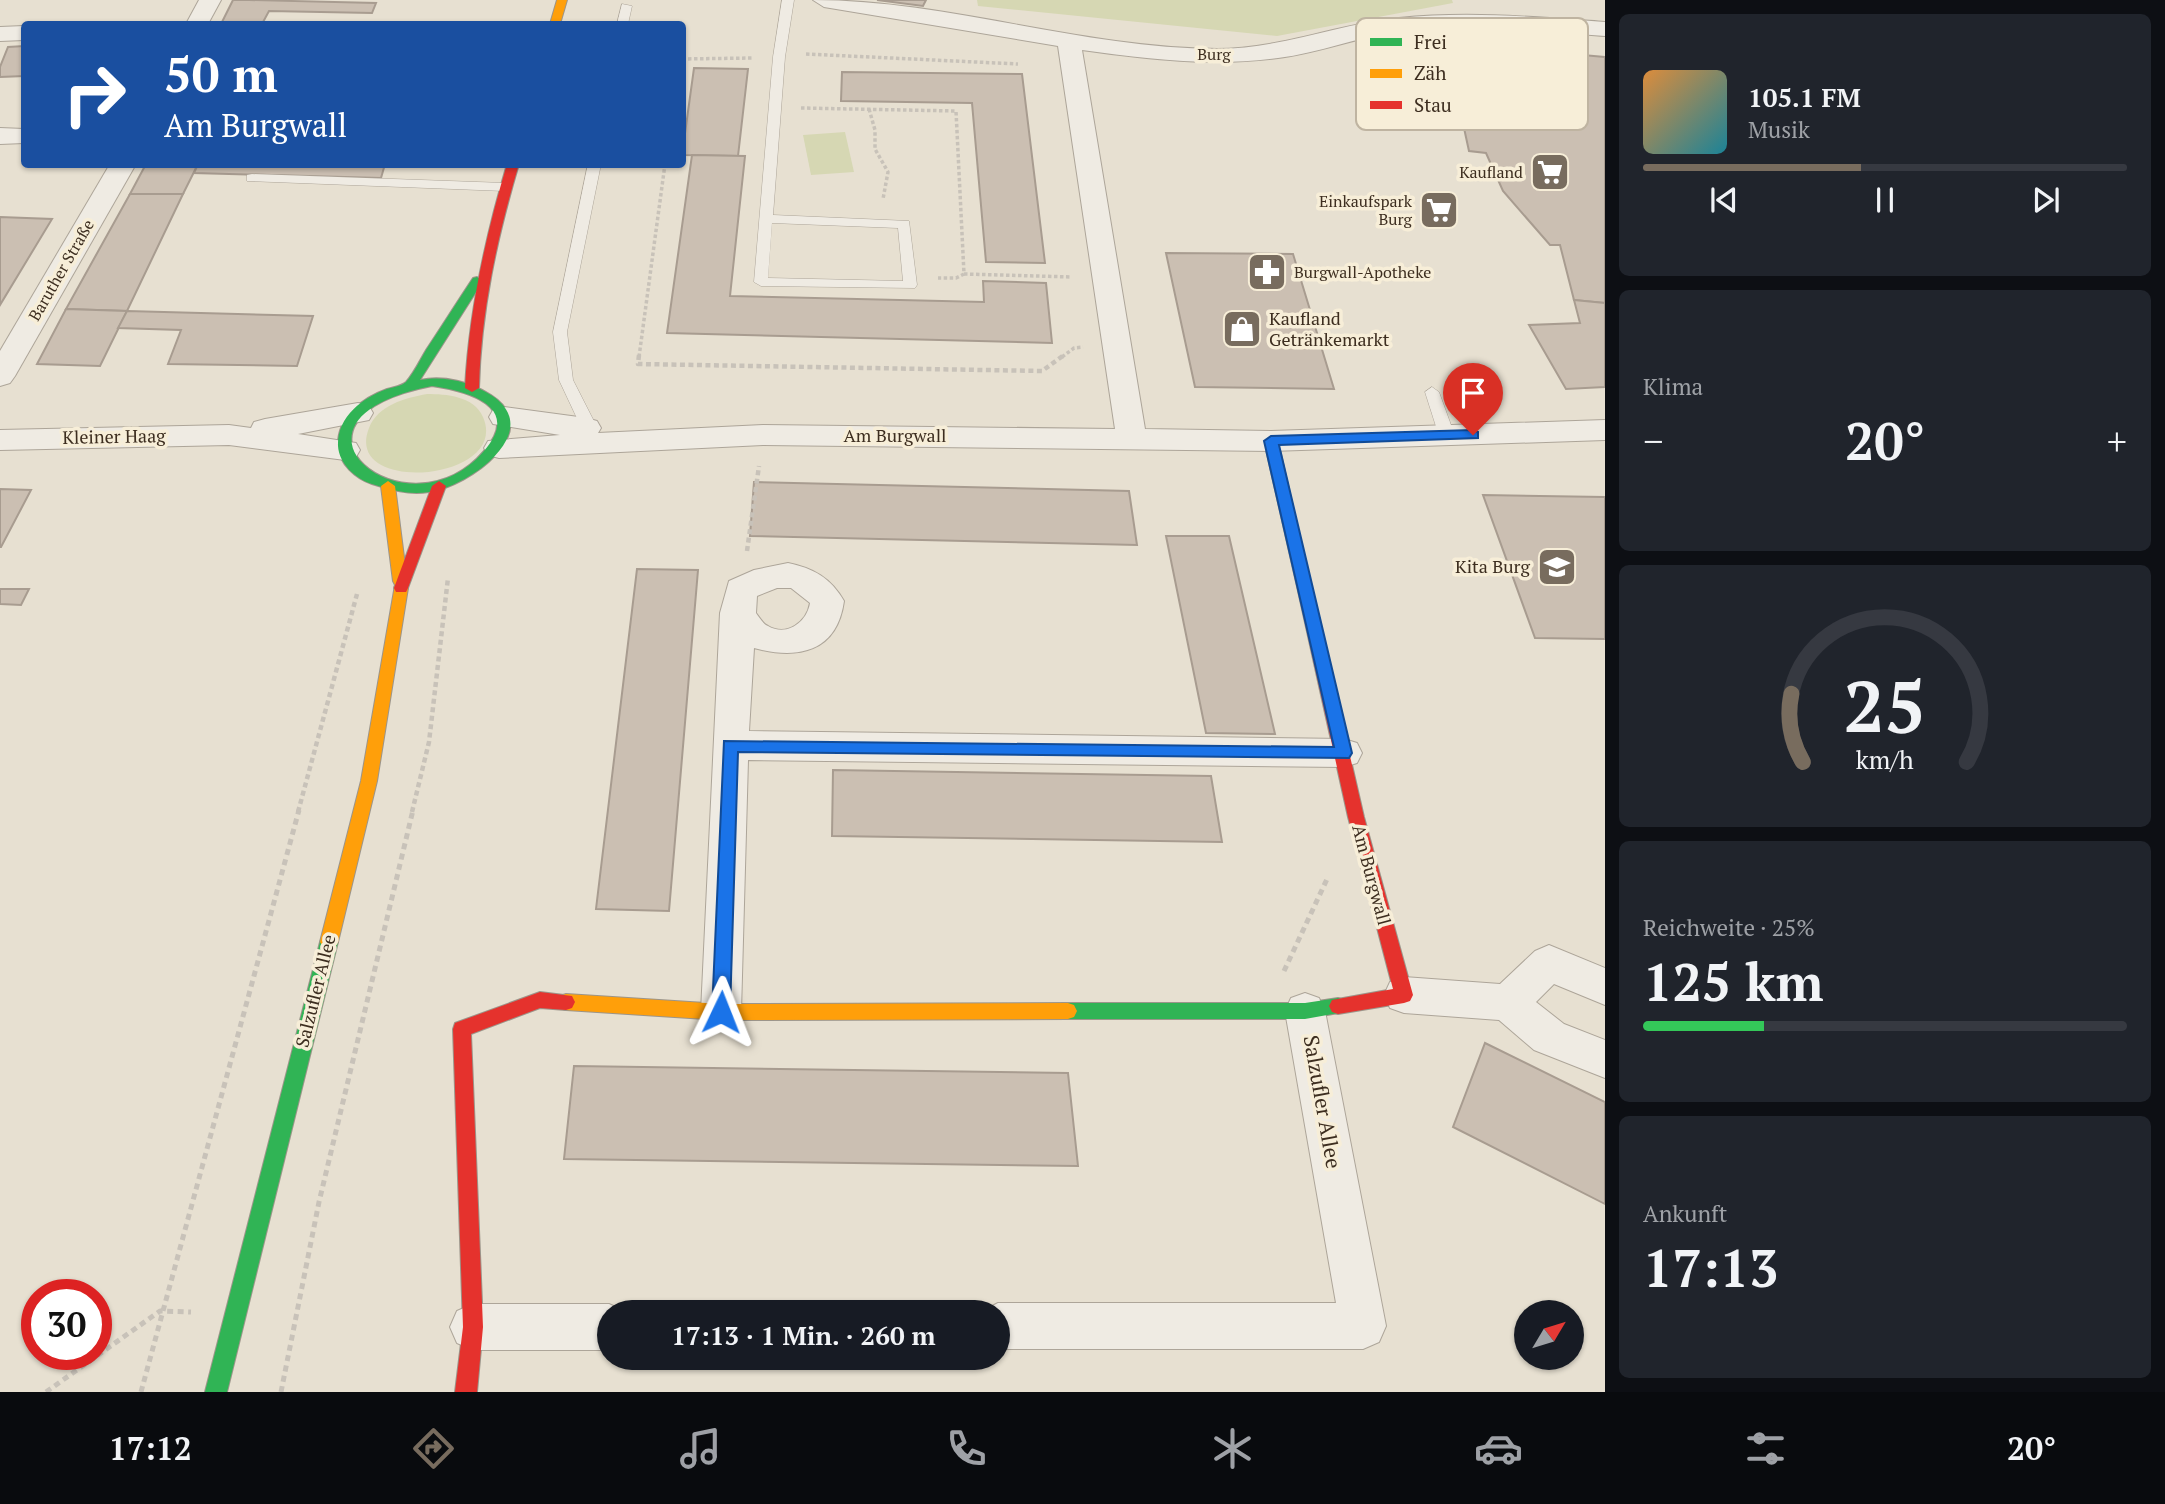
<!DOCTYPE html>
<html lang="de">
<meta charset="utf-8">
<style>
:root{--surface:#171b24;--page:#20242c;--text:#f1f3f6;--muted:#9ea1a6;--line:#363941;--accent:#786c5e}
body{margin:0;font-family:"PT Serif",serif;background:var(--page);color:var(--text);height:100vh;display:flex;flex-direction:column;font-size:26px;white-space:nowrap}
*{box-sizing:border-box;margin:0}
p{font-size:23px;color:var(--muted)}
.icon{flex:none;width:38px;height:38px;fill:none;stroke:currentColor;stroke-width:2;stroke-linecap:round;stroke-linejoin:round}
.map{position:relative;flex:1;overflow:hidden}
.sheet{display:flex;flex-direction:column;gap:14px;padding:14px;background:#0d0f14;width:560px}
.sheet>*{flex:none}
.top-card{position:absolute;left:21px;top:21px;width:665px;height:147px;border-radius:7px;box-shadow:0 2px 5px #0004;background:#1a4fa0;color:#fff;overflow:hidden}
.needle{width:46px;rotate:52deg}
.buttons{position:absolute;left:1514px;top:1300px;display:grid;gap:14px}
.buttons a{display:grid;place-items:center;width:70px;height:70px;border-radius:50%;background:var(--surface);box-shadow:0 2px 5px #0004;font-size:35px}
.speed{position:absolute;left:21px;top:1279px;display:flex;gap:14px;font-size:35px;font-weight:700;text-align:center}
.speed>*{display:grid;place-content:center;width:91px;height:91px;border-radius:50%;background:var(--surface);box-shadow:0 2px 5px #0004;line-height:1}
.speed .limit{border:10px solid #d22;background:#fff;color:#111}
.pin{position:absolute;display:grid;place-items:center;width:60px;height:60px;color:#fff;margin:-72px -30px;border-radius:50% 50% 50% 0;rotate:-45deg;box-shadow:0 0 7px #0007}
.pin .icon{rotate:45deg}
.me{position:absolute;width:77px;margin:-38px;rotate:2deg;stroke-linejoin:round;filter:drop-shadow(0 0 5px #0008)}
.turn{display:flex;align-items:center;gap:24px;height:147px;padding:0 28px;font-size:32px}
.turn .icon{width:91px;height:91px;stroke-width:2.5}
.turn b{display:block;font-size:49px;line-height:60px}
.big{font-size:52px;font-weight:700;line-height:1.1}
.sheet .tile{flex:1;display:flex;flex-direction:column;justify-content:center;gap:10px;min-width:0;padding:0 24px;border-radius:10px;background:var(--page)}
.sheet .dial{align-items:center;gap:0}
.dial svg{height:182px;overflow:visible;fill:none;stroke:var(--line);stroke-width:7;stroke-linecap:round;text-anchor:middle}
.dial text{fill:var(--text);stroke:none}
.song{display:flex;align-items:center;gap:21px}
.cover{width:84px;height:84px;border-radius:10px;background:linear-gradient(135deg,hsl(30 70% 55%),hsl(190 70% 35%))}
.played{height:7px;border-radius:4px;background:linear-gradient(90deg,var(--accent) 45%,var(--line) 45%)}
.keys{display:flex;justify-content:space-around;direction:ltr}
.heat{display:flex;justify-content:space-between;align-items:center;font-size:38px;direction:ltr}
.charge{height:10px;border-radius:5px;background:linear-gradient(90deg,#34c759 25%,var(--line) 0)}
.trip{position:absolute;left:597px;top:1300px;width:413px;height:70px;border-radius:35px;background:var(--surface);box-shadow:0 2px 5px #0004;font-weight:700;line-height:70px;text-align:center}
.menu{display:flex;height:112px;justify-content:space-around;align-items:center;background:#090b0e;color:var(--muted)}
.menu .icon{width:49px;height:49px}
.menu .current{color:var(--accent)}
.menu b{font-size:32px;color:var(--text)}
main{display:flex;flex:1;min-height:0}
.map>svg:first-child{display:block}
.green{fill:#d6d7b3}
.building{fill:#cbbfb2;stroke:#a89c90;stroke-width:2}
.lines{fill:none;stroke-linecap:round;stroke-linejoin:round}
.lane-casing{stroke:#ada599;stroke-width:1}
.street-casing{stroke:#ada599;stroke-width:2}
.fast-casing{stroke:#9c958a;stroke-width:2}
.slow-casing{stroke:#9c958a;stroke-width:2}
.jam-casing{stroke:#9c958a;stroke-width:2}
.path-far2{stroke:#c8c2b9;stroke-width:3.5;stroke-dasharray:3.5 2.5;stroke-linecap:butt}
.path-far1{stroke:#c8c2b9;stroke-width:4.5;stroke-dasharray:5 3.5;stroke-linecap:butt}
.path{stroke:#c8c2b9;stroke-width:5;stroke-dasharray:6 4.5;stroke-linecap:butt}
.lane{fill:#efebe3;fill-rule:evenodd}
.street{fill:#efebe3;fill-rule:evenodd}
.fast{fill:#30b455;fill-rule:evenodd}
.slow{fill:#ff9f0a;fill-rule:evenodd}
.jam{fill:#e5322d;fill-rule:evenodd}
.route{fill:#1a73e8;stroke:#114b97;stroke-width:2}
.labels{text-anchor:middle;stroke-width:7;stroke-linejoin:round;paint-order:stroke}
.far-street-label{font-size:16px;fill:#3d2e20;stroke:#f7eed8}
.far-poi-label{font-size:16px;fill:#3d2e20;stroke:#f7eed8;text-anchor:end}
.poi-label{font-size:18px;fill:#3d2e20;stroke:#f7eed8;text-anchor:start}
.street-label{font-size:18px;fill:#3d2e20;stroke:#f7eed8}
.near-street-label{font-size:21px;fill:#3d2e20;stroke:#f7eed8}
.key{fill:#f7eed8;stroke:#bfb4a1;stroke-width:2}
.key-label{font-size:19px;fill:#3d2e20}
</style>
<main>
<div class="map">
<svg width="1605" height="1392" viewBox="0 0 1605 1392">
<rect width="100%" height="100%" fill="#e7e0d1"/>
<g class="green">
<polygon points="977,0 1452,0 1453,3 1277,36 978,6"/>
<polygon points="845,132 854,172 811,175 803,135"/>
<path d="M427,394C446,394 474,396 483,417C511,481 342,496 369,428C378,405 405,398 427,394Z"/>
</g>
<g class="building">
<polygon points="233,0 249,0 376,3 372,13 269,11 262,24 221,24"/>
<polygon points="877,0 926,0 923,6"/>
<polygon points="1428,41 1605,57 1605,303 1574,300 1560,245 1550,245 1503,191 1486,153 1469,151 1459,105 1440,104"/>
<polygon points="24,46 24,76 0,77 0,67 8,47"/>
<polygon points="694,68 748,69 738,156 682,155"/>
<polygon points="842,72 1022,74 1045,263 986,262 972,103 841,101"/>
<polygon points="692,155 745,156 730,296 984,302 983,281 1046,283 1052,343 667,333"/>
<polygon points="146,164 198,164 183,194 130,194"/>
<polygon points="198,164 385,164 381,178 194,173"/>
<polygon points="130,194 183,194 127,311 66,309"/>
<polygon points="0,217 52,219 0,305"/>
<polygon points="1166,253 1293,254 1334,389 1195,387"/>
<polygon points="1574,300 1605,303 1605,387 1566,389 1529,325 1580,323"/>
<polygon points="66,309 127,311 100,366 37,364"/>
<polygon points="127,311 313,316 297,366 168,364 181,330 118,328"/>
<polygon points="754,482 1129,491 1137,545 750,536"/>
<polygon points="0,489 31,490 1,547 0,547"/>
<polygon points="1483,495 1605,497 1605,639 1535,638"/>
<polygon points="1166,536 1229,536 1275,734 1206,733"/>
<polygon points="637,569 698,570 669,911 596,909"/>
<polygon points="0,589 29,589 21,605 0,604"/>
<polygon points="833,770 1211,776 1222,842 832,836"/>
<polygon points="1485,1043 1605,1102 1605,1204 1453,1127"/>
<polygon points="574,1066 1068,1073 1078,1166 564,1159"/>
</g>
<g class="lines">
<g class="lane-casing">
<g id="lane">
<path d="M782,0H794L785,57L773,215L909,221L917,285L915,288L761,286L754,282L773,57ZM772,223L898,228L903,281L768,278Z"/>
<polygon points="622,4 632,6 628,24 617,24"/>
<polygon points="588,164 601,164 567,332 573,380 598,429 590,434 582,429 559,380 553,332"/>
<polygon points="252,174 505,183 511,187 505,191 247,181 247,175"/>
<polygon points="1432,387 1439,392 1455,436 1452,440 1447,441 1439,436 1425,392"/>
</g>
</g>
<g class="street-casing">
<g id="street">
<polygon points="199,0 221,0 208,24 186,24"/>
<path d="M813,0C948,0 1080,48 1217,49C1280,49 1337,24 1399,18C1468,11 1536,17 1605,22V36C1536,31 1467,24 1398,32C1357,37 1319,53 1278,58C1212,67 1147,59 1082,50L1145,429L1271,431L1605,420V440L1271,451L763,445L499,458L488,455L484,448L488,441L560,435L493,424L489,417L493,410L504,407L586,418L597,421L601,428L598,433L763,425L1115,429L1058,46L824,7Z"/>
<polygon points="24,26 24,40 0,41 0,27"/>
<polygon points="0,128 24,129 24,143 0,144"/>
<polygon points="110,164 136,164 15,376 10,383 0,386 0,351"/>
<polygon points="358,403 369,406 373,413 369,420 298,434 356,443 360,450 356,457 345,460 229,445 0,450 0,430 229,425 251,428 254,422 265,419"/>
<path d="M788,563C813,568 831,578 844,601C837,652 798,660 754,648L749,731L1344,739L1357,743L1362,753L1357,763L1344,767L748,760L741,1012L735,1025L721,1030L707,1025L701,1012L720,613L729,581L754,570ZM777,588H791L810,603C807,622 787,637 768,626C763,624 759,617 756,613L757,596Z"/>
<polygon points="1549,945 1605,968 1605,1005 1554,984 1536,1002 1564,1024 1605,1040 1605,1078 1534,1050 1499,1020 1404,1013 1390,1008 1384,995 1390,982 1404,977 1500,984 1535,951"/>
<polygon points="1305,993 1319,998 1325,1011 1386,1326 1379,1342 1363,1349 998,1349 998,1312 981,1312 998,1303 1336,1303 1285,1011 1291,998"/>
<polygon points="473,1304 609,1304 626,1312 609,1312 609,1350 473,1350 457,1343 450,1327 457,1311"/>
</g>
</g>
<g class="fast-casing">
<g id="fast">
<path d="M477,277L483,281L420,380C444,375 471,382 491,395C547,431 468,487 429,492C408,495 391,490 372,484C356,479 339,464 338,446C337,417 362,398 387,389C393,387 402,386 406,382C414,373 420,360 426,350C442,326 457,302 473,278ZM432,386C467,391 523,406 484,451C407,541 259,420 432,386Z"/>
<polygon points="329,934 335,937 338,942 227,1392 205,1392 320,942 323,937"/>
<polygon points="1338,998 1344,1000 1347,1006 1344,1012 1305,1019 1068,1019 1062,1017 1059,1011 1062,1005 1068,1003 1305,1003"/>
</g>
</g>
<g class="slow-casing">
<g id="slow">
<polygon points="557,0 567,0 560,24 550,24"/>
<polygon points="1271,436 1278,441 1312,591 1305,596 1298,591 1264,441"/>
<polygon points="388,481 395,486 407,581 406,584 408,588 377,781 338,942 335,947 329,950 323,947 320,942 361,781 395,585 393,581 381,486"/>
<polygon points="566,994 721,1004 1068,1003 1074,1005 1077,1011 1074,1017 1068,1019 721,1020 566,1010 560,1008 557,1002 560,996"/>
</g>
</g>
<g class="jam-casing">
<g id="jam">
<path d="M507,164H519C497,238 481,311 479,388L472,392L465,388C469,311 485,238 507,164Z"/>
<polygon points="439,481 446,486 408,588 406,592 396,592 394,588 432,486"/>
<polygon points="1305,586 1312,591 1364,817 1413,995 1410,1001 1404,1003 1338,1014 1332,1012 1329,1006 1332,1000 1393,989 1348,817 1298,591"/>
<polygon points="540,992 572,996 575,1002 572,1008 566,1010 540,1008 471,1034 483,1327 477,1392 455,1392 463,1327 453,1029 455,1023"/>
</g>
</g>
<g class="path-far2">
<polyline points="806,54 1018,64"/>
<polyline points="682,59 753,58"/>
<polyline points="801,108 956,111 964,274 956,278 938,278"/>
<polyline points="869,109 875,130 875,149 888,172 883,199"/>
<polyline points="964,274 1071,277"/>
<polyline points="639,357 665,164"/>
<polyline points="1062,357 1074,348 1083,347"/>
</g>
<g class="path-far1">
<polyline points="639,355 638,364 1042,371 1064,355"/>
<polyline points="747,551 759,466"/>
<polyline points="298,812 357,594"/>
<polyline points="412,812 429,742 448,578"/>
</g>
<g class="path">
<polyline points="1284,971 1328,877"/>
<polyline points="46,1392 160,1311 191,1312"/>
<polyline points="141,1392 299,810"/>
<polyline points="281,1392 319,1202 413,810"/>
</g>
<use href="#lane" class="lane"/>
<use href="#street" class="street"/>
<use href="#fast" class="fast"/>
<use href="#slow" class="slow"/>
<use href="#jam" class="jam"/>
</g>
<polygon class="route" points="1473,430 1478,432 1478,438 1279,445 1352,753 1349,758 738,752 730,1012 728,1018 715,1018 712,1012 724,741 1334,747 1264,441 1271,436"/>
<defs>
<g id="supermarket-square" transform="scale(2.0125)"><rect x="-9" y="-9" width="18" height="18" rx="4" fill="#786c5e" stroke="#f7eed8"/><path d="M-6-5.5h2.5l.6 2H6L4.5 2H-2.5L-4.4-4H-6ZM-1.5 3.2a1.3 1.3 0 1 0 .1 0ZM3 3.2a1.3 1.3 0 1 0 .1 0Z" fill="#fff"/></g>
<g id="pharmacy-square" transform="scale(2.0125)"><rect x="-9" y="-9" width="18" height="18" rx="4" fill="#786c5e" stroke="#f7eed8"/><path d="M-2-6h4v4h4v4h-4v4h-4v-4h-4v-4h4Z" fill="#fff"/></g>
<g id="shop-square" transform="scale(2.0125)"><rect x="-9" y="-9" width="18" height="18" rx="4" fill="#786c5e" stroke="#f7eed8"/><path d="M-5-2.5h2.3a2.7 3.5 0 0 1 5.4 0H5L5.5 6h-11ZM-1.5-2.5h3a1.5 2.3 0 0 0-3 0Z" fill="#fff"/></g>
<g id="school-square" transform="scale(2.0125)"><rect x="-9" y="-9" width="18" height="18" rx="4" fill="#786c5e" stroke="#f7eed8"/><path d="M0-5L7-2L0 1L-7-2ZM-4 1L0 2.5L4 1V4Q0 6-4 4Z" fill="#fff"/></g>
</defs>
<g fill-rule="evenodd">
<use href="#supermarket-square" x="1550" y="172"/>
<use href="#supermarket-square" x="1439" y="210"/>
<use href="#pharmacy-square" x="1267" y="272"/>
<use href="#shop-square" x="1242" y="329"/>
<use href="#school-square" x="1557" y="567"/>
</g>
<g class="labels">
<g class="far-street-label">
<text x="1214" y="60">Burg</text>
<text transform="translate(61 270) rotate(-60)" y="6">Baruther Straße</text>
</g>
<g class="far-poi-label">
<text x="1523" y="178">Kaufland</text>
<text x="1412" y="207">Einkaufspark<tspan x="1412" dy="18">Burg</tspan></text>
<text x="1294" y="278" text-anchor="start">Burgwall-Apotheke</text>
</g>
<g class="poi-label">
<text x="1269" y="325">Kaufland<tspan x="1269" dy="21">Getränkemarkt</tspan></text>
<text x="1530" y="573" text-anchor="end">Kita Burg</text>
</g>
<g class="street-label">
<text x="895" y="442">Am Burgwall</text>
<text transform="translate(114 437) rotate(-1)" y="6">Kleiner Haag</text>
<text transform="translate(1371 875) rotate(75)" y="6">Am Burgwall</text>
<text transform="translate(316 991) rotate(-76)" y="6">Salzufler Allee</text>
</g>
<g class="near-street-label">
<text transform="translate(1322 1102) rotate(80)" y="7">Salzufler Allee</text>
</g>
</g>
<rect x="1356" y="18" width="232" height="112" rx="10" class="key"/>
<rect x="1370" y="38" width="32" height="8" fill="#30b455"/>
<rect x="1370" y="69" width="32" height="9" fill="#ff9f0a"/>
<rect x="1370" y="101" width="32" height="8" fill="#e5322d"/>
<g class="key-label">
<text x="1414" y="49">Frei</text>
<text x="1414" y="80">Zäh</text>
<text x="1414" y="112">Stau</text>
</g>
</svg>
<div class="buttons">
<a><svg class="needle" viewBox="-14 -14 28 28"><path d="M0-13l5 13h-10z" fill="#e53935"/><path d="M0 13l5-13h-10z" fill="#9ea1a6"/></svg></a>
</div>
<div class="speed"><div class="limit">30</div></div>
<div class="pin" style="left:1473px;top:435px;background:#d93025"><svg class="icon" aria-label="arrive" viewBox="0 0 24 24"><path d="M6 21V4h12l-3 4 3 4H6"/></svg></div>
<svg class="me" style="left:721px;top:1012px" viewBox="-20 -20 40 40"><path d="M0-17L14 15 0 8-14 15z" fill="#1a73e8" stroke="#fff" stroke-width="4"/></svg>
<div class="trip">17:13 · 1 Min. · 260 m</div>
<div class="top-card">
<div class="turn"><svg class="icon" aria-label="right" viewBox="0 0 24 24"><path d="M7 20v-9h11M14 6l5 5-5 5"/></svg><div><b>50 m</b>Am Burgwall</div></div>
</div>
</div>
<section class="sheet">
<div class="tile">
<div class="song"><i class="cover"></i><div><b>105.1 FM</b><p>Musik</p></div></div>
<div class="played"></div>
<div class="keys"><svg class="icon" aria-label="previous" viewBox="0 0 24 24"><path d="M18 5L8 12l10 7zM5 5v14"/></svg><svg class="icon" aria-label="pause" viewBox="0 0 24 24"><path d="M8 5v14M16 5v14"/></svg><svg class="icon" aria-label="next" viewBox="0 0 24 24"><path d="M6 5l10 7-10 7zM19 5v14"/></svg></div>
</div>
<div class="tile"><p>Klima</p>
<div class="heat"><a>−</a><b class="big">20°</b><a>+</a></div>
</div>
<div class="tile dial"><svg viewBox="0 0 100 80">
<path d="M14 69A42 42 0 1 1 86 69"/>
<path d="M14 69A42 42 0 0 1 9 39" stroke="#786c5e"/>
<text x="50" y="56" font-size="32" font-weight="700">25</text>
<text x="50" y="72" font-size="11">km/h</text>
</svg></div>
<div class="tile"><p>Reichweite · 25%</p><b class="big">125 km</b><div class="charge"></div></div>
<div class="tile"><p>Ankunft</p><b class="big">17:13</b></div>
</section>
</main>
<nav class="menu">
<b>17:12</b>
<svg class="icon current" aria-label="directions" viewBox="0 0 24 24"><path d="M12 3l9 9-9 9-9-9zM9 14v-3h6M13 9l2 2-2 2"/></svg>
<svg class="icon" aria-label="music" viewBox="0 0 24 24"><path d="M9 18V5l10-2v13"/><circle cx="6" cy="18" r="3"/><circle cx="16" cy="16" r="3"/></svg>
<svg class="icon" aria-label="phone" viewBox="0 0 24 24"><path d="M5 4h4l2 5-3 2q2 4 5 5l2-3 5 2v4C11 20 4 13 5 4z"/></svg>
<svg class="icon" aria-label="climate" viewBox="0 0 24 24"><path d="M12 3v18M4 7l16 10M4 17L20 7"/></svg>
<svg class="icon" aria-label="car" viewBox="0 0 24 24"><path d="M5 17H2v-5l4-1 3-4h7l3 4 3 1v5h-3M9 17h6M6 11h13"/><circle cx="7" cy="17" r="2"/><circle cx="17" cy="17" r="2"/></svg>
<svg class="icon" aria-label="filters" viewBox="0 0 24 24"><path d="M4 7h16M4 17h16"/><circle cx="9" cy="7" r="2"/><circle cx="15" cy="17" r="2"/></svg>
<b>20°</b>
</nav>
